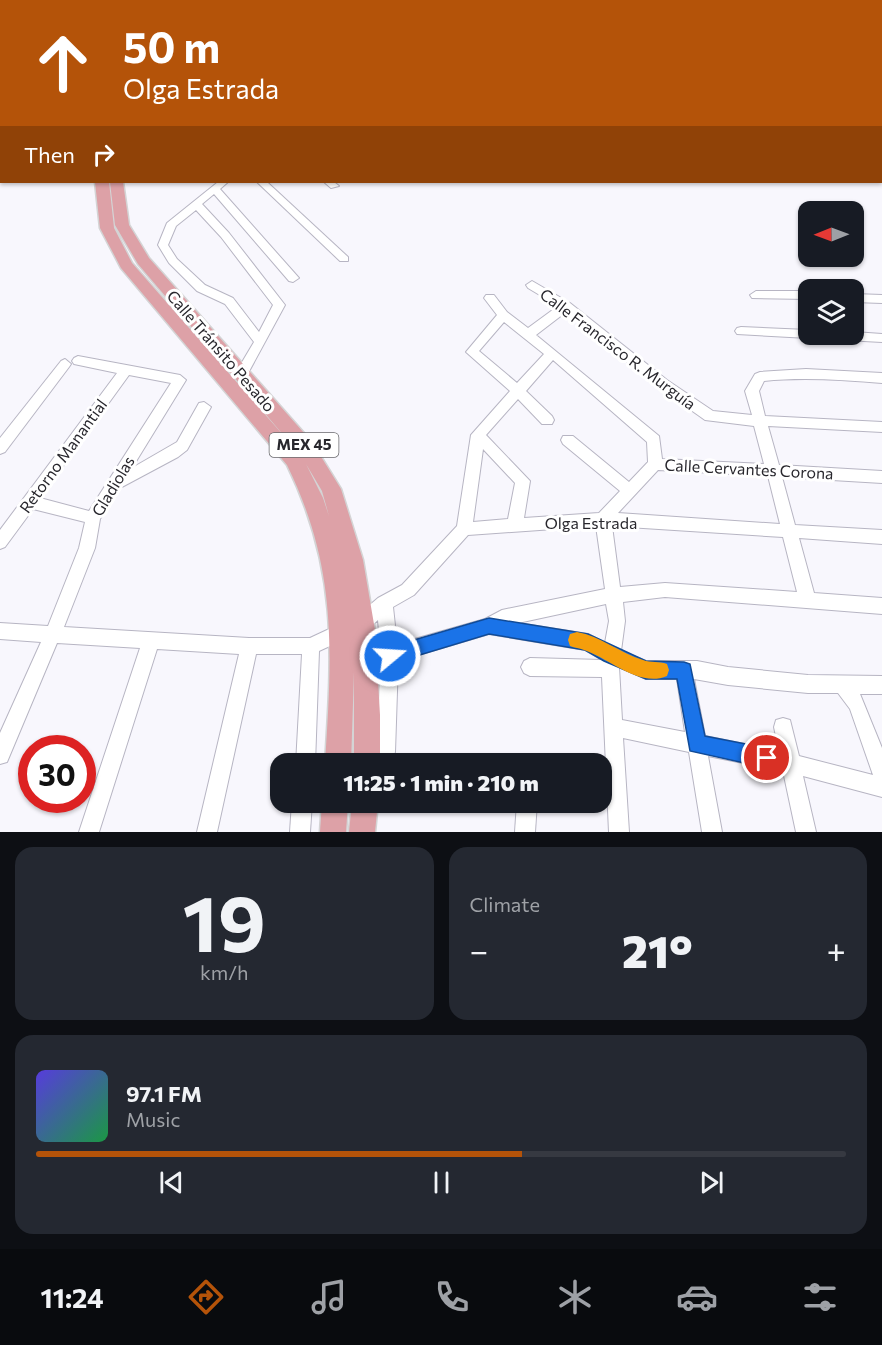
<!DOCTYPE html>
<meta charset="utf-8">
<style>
:root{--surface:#171b24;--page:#242831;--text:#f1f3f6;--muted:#9ea1a6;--line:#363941;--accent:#b45309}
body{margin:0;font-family:Commissioner,sans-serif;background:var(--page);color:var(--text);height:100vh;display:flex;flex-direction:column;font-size:22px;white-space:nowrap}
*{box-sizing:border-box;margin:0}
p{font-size:20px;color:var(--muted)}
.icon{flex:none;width:33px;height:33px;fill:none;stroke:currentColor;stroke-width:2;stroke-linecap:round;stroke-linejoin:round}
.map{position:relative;height:832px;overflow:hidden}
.panel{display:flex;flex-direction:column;gap:15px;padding:15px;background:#0d0f14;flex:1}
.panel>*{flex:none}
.top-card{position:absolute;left:0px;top:0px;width:882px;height:183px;box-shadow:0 2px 4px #0004;background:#b45309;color:#fff;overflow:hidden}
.needle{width:39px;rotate:269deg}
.controls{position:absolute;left:798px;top:201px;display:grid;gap:12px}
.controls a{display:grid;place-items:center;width:66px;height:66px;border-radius:12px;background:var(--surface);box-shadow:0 2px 4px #0004;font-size:30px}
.speed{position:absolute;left:18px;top:735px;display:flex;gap:12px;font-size:30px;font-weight:700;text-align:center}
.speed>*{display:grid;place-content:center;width:78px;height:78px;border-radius:50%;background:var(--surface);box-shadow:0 2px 4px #0004;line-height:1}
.speed .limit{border:9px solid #d22;background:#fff;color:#111}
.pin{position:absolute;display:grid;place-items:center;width:51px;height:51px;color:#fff;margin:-26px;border:3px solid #fff;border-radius:50%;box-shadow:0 2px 6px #0007}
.me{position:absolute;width:66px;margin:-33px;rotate:72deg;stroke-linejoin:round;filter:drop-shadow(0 0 4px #0008)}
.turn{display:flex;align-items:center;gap:21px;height:126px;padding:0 24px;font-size:27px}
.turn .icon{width:78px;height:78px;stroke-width:2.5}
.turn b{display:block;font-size:42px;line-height:51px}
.then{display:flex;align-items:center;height:57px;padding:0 24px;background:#0003;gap:12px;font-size:22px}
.big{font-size:45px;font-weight:800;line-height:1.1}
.panel .card{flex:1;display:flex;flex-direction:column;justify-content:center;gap:9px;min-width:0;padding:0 21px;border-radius:18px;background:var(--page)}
.panel .dial{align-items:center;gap:0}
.dial b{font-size:78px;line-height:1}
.song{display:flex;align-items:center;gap:18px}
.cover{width:72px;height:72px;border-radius:9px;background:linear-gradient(135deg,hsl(250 70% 55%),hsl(140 70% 35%))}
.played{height:6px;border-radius:3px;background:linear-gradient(90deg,var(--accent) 60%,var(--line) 60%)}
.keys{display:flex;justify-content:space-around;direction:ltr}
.heat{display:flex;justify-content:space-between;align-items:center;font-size:33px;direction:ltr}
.panel .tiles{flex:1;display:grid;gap:15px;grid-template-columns:1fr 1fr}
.card:last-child{grid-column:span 2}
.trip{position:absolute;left:270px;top:753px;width:342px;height:60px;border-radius:18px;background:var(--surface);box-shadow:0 2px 4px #0004;font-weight:800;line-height:60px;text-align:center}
.tabs{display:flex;height:96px;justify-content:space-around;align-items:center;background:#090b0e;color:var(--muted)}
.tabs .icon{width:42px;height:42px}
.tabs .selected{color:var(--accent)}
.tabs b{font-size:27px;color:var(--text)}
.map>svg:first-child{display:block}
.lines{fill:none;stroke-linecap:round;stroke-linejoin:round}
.minor-casing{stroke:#b7b5c3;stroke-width:2}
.major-casing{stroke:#d4d4d5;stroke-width:3}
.minor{fill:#fff;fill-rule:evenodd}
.major{fill:#dda1a7;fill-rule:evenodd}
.route{fill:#1a73e8;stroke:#114b97;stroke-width:1.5}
.slow{fill:#f59e0b}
.labels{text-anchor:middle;stroke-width:6;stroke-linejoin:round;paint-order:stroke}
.shield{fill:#fff;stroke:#68686c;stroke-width:1.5}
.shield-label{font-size:15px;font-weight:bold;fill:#28272d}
.street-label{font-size:16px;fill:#28272d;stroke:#fff}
</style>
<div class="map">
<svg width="882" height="832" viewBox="0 0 882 832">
<rect width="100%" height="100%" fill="#f8f7fd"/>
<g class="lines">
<g class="minor-casing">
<g id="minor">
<path d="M218,182H228L220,189L299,278L293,282L289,281L214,194L202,204L229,233L285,305L246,377L241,379L235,374L254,342L225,304L197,291L169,263L158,245L167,223ZM196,210L221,237L273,305L259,332L233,298L205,285L177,259L168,245L176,226Z"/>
<polygon points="257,182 267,182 348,257 348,261 340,261"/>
<polygon points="324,182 334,182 339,186 331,188"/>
<path d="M532,281L570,303L667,380L713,411L752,415L745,391L755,374L760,372L806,369L882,373V383C843,380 803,377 764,381L759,391L765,416L882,422V432L768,426L779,465L882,471V483L782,477L795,525L882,530V544L799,538L814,593L882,598V614L665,597L623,602L625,621L621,651L646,661H697L728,667L808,675L882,676V694H860L882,748V797L803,776L816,832H796L783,771L708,756L722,832H702L689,752L623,738L629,832H609L602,677L530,676L524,673L521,667L524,661L530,658L602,660L585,650L489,634L398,661L395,752L391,764H372L377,752L381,655L378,620L369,628L319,651L315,764H296L302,654H256L217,832H197L239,654L157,649L99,832H79L140,648L57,643L7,762L0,764V733L41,642L0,639V623L48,626L79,548L85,522L33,509L5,547L0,549V530L117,373L74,364L72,361L74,358L78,356L180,375L186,380L132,468L177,442L199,403L204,402L211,407L187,450L178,457L120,488L100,519L95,548L64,627L249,638H310L357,616L378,598L402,585L457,526L471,435L510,391L466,352L497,315L484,298L486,295H494L507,312L528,328L558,306L528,288L526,285ZM566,312L657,386L705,420L754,426L764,464L662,459L659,436L536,335ZM504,322L544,354L517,383L479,351ZM553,360L647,442L648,462L629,482L573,436H563L561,440L563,444L620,491L599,513L524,518L530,481L486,435L518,399L542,424H552L554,420L552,416L526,391ZM129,375L171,383L89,511L40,498ZM483,449L515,483L508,519L473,522ZM658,470L768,476L780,524L618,513ZM596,526L605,589L502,610L485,619L397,644L393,607L414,595L468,535ZM612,526L783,537L797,592L665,583L620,587ZM606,604L609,621L605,643L588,634L518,623ZM619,667L646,679H677L685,732L622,720ZM694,679L728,685L808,693H838L850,709L873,775L799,756L790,720L783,718L776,720L774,727L779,751L705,736Z"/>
<polygon points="756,291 808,291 808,299 752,298 750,295"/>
<polygon points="854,294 882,295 882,303 854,302"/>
<polygon points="741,327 808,330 808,334 854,334 854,332 882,334 882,342 737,334 735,331 737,328"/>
<polygon points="65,359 71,364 69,367 5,452 0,454 0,438 61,361"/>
<polygon points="292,802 312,802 310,832 290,832"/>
<polygon points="517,802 537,802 535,832 515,832"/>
</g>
</g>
<g class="major-casing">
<g id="major">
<polygon points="125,0 135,0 125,2"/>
<path d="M95,182H109L114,228L132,263L291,444L138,264L115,225L110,182H123L129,225L149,258L312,442L341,489L363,560L375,630L380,715V764H354V672L351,764H325C332,652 338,569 287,465L121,268L100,228ZM306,464L322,491L329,516L323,498Z"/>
<polygon points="322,802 348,802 346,832 320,832"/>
<polygon points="352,802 378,802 375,832 349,832"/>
</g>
</g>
<use href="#minor" class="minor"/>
<use href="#major" class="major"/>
</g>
<polygon class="route" points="489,618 588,634 646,661 684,662 690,664 705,736 767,748 774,751 777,758 774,765 767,768 690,751 677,679 646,679 604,661 585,650 489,634 390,664 384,662 382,656 384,649 390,647"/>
<path class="slow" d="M577,632C600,636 620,653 643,660C651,663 659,661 667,664L669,670L667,676C639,688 609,658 584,650C579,648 575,648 570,646L568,640L570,634Z"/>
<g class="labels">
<rect class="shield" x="269.5" y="433" width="69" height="24" rx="4.5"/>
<g class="shield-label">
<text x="304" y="450">MEX 45</text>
</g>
<g class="street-label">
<text transform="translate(618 349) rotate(37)" y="6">Calle Francisco R. Murguía</text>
<text transform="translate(221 351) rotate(49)" y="6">Calle Tránsito Pesado</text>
<text transform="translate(63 456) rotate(-54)" y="6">Retorno Manantial</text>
<text transform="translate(749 469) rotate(3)" y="6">Calle Cervantes Corona</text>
<text transform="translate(113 486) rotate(-59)" y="6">Gladiolas</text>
<text x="591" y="529">Olga Estrada</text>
</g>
</g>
</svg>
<div class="controls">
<a><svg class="needle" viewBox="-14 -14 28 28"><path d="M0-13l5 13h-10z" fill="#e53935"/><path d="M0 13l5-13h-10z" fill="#9ea1a6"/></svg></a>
<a><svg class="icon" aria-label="layers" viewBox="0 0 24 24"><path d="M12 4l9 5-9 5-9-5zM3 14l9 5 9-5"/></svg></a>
</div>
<div class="speed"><div class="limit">30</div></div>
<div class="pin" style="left:767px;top:758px;background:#d93025"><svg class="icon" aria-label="arrive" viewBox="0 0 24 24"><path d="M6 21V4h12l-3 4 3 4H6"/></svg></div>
<svg class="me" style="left:390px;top:656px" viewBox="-20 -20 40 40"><circle r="17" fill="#1a73e8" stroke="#fff" stroke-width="3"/><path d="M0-11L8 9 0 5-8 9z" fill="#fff"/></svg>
<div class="trip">11:25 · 1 min · 210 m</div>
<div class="top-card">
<div class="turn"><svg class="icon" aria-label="ahead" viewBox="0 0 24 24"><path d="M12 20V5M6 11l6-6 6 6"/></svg><div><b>50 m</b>Olga Estrada</div></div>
<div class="then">Then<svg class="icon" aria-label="right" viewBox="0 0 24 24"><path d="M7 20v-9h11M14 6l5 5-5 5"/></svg></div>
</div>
</div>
<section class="panel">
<div class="tiles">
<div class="card dial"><b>19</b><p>km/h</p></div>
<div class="card"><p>Climate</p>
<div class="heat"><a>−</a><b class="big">21°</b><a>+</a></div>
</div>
<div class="card">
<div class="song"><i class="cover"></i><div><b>97.1 FM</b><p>Music</p></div></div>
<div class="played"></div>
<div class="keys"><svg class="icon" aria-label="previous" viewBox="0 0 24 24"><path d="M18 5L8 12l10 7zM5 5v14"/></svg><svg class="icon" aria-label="pause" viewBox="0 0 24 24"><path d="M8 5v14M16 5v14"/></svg><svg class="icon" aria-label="next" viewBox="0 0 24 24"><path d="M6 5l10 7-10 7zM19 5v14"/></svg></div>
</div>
</div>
</section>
<nav class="tabs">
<b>11:24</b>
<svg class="icon selected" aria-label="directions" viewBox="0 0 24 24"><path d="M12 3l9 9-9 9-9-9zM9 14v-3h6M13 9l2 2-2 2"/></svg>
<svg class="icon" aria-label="music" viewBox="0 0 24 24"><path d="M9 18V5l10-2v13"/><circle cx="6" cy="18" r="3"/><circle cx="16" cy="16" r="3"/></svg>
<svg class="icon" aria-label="phone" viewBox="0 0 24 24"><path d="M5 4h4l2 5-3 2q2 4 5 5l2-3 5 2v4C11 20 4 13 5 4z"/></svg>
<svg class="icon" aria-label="climate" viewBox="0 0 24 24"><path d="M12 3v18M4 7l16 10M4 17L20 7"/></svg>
<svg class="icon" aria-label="car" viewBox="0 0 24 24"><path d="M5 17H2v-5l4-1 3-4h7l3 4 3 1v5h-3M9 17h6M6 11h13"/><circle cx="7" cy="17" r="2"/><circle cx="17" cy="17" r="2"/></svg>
<svg class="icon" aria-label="filters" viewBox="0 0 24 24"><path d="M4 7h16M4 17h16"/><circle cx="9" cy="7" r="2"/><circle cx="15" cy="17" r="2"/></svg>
</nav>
